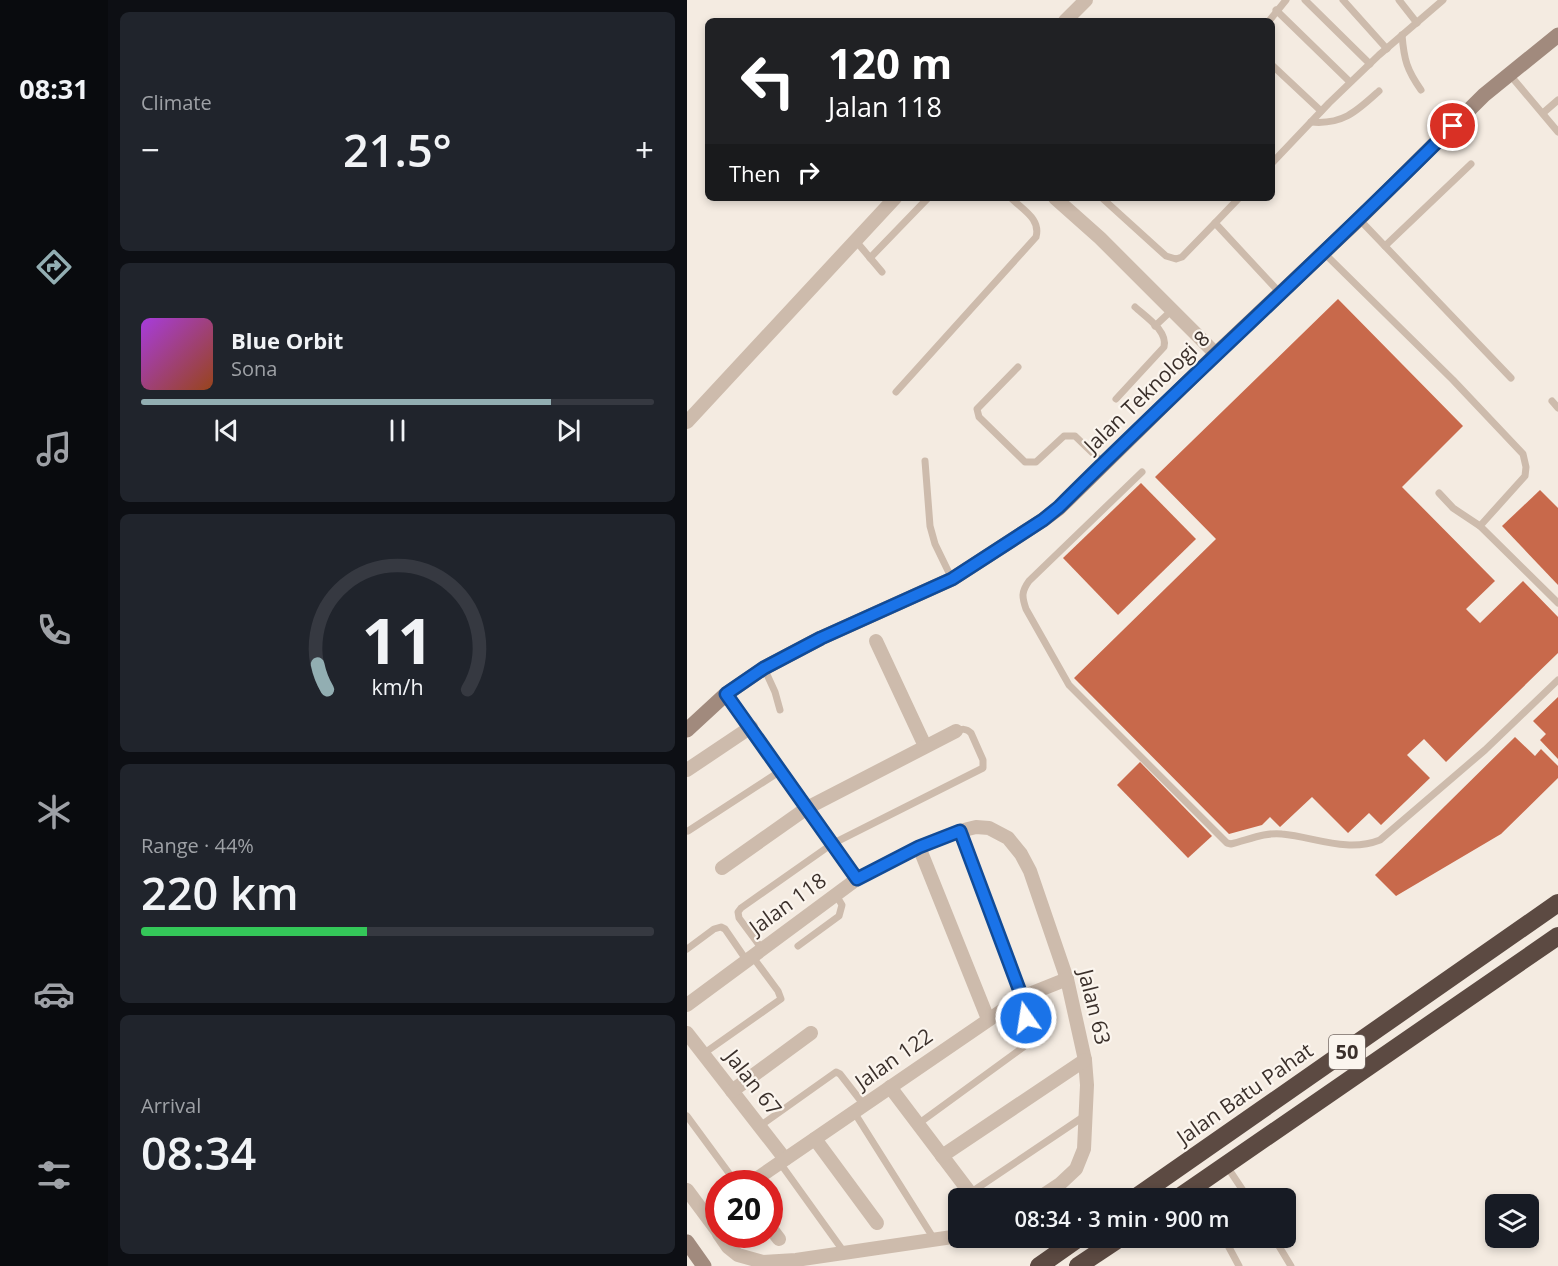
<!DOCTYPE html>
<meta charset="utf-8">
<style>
:root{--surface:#171b24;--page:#20242c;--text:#f1f3f6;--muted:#9ea1a6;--line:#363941;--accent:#92aeb2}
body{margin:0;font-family:"Open Sans",sans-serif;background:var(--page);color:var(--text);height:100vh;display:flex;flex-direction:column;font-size:22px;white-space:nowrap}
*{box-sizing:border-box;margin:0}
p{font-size:20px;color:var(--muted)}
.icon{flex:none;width:33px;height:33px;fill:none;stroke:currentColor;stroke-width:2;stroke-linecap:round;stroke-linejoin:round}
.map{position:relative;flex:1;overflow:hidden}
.side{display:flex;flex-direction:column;gap:12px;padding:12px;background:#0d0f14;width:579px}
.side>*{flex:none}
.top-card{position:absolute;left:18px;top:18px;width:570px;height:183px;border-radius:9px;box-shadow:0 3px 9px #0003;background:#202124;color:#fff;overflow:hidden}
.fabs{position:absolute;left:798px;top:1194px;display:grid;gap:12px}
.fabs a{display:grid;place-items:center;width:54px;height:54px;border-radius:9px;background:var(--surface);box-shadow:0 3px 9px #0003;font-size:30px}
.speed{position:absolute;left:18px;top:1170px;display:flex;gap:12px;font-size:30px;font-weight:700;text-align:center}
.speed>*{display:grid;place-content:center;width:78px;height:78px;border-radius:50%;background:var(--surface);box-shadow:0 3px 9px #0003;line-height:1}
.speed .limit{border:9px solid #d22;background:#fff;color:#111}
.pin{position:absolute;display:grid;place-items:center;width:51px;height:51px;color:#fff;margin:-26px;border:3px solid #fff;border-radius:50%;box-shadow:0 2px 6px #0007}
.me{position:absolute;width:66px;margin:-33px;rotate:347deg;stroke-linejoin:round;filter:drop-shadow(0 0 4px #0008)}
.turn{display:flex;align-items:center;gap:21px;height:126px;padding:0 24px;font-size:27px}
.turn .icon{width:78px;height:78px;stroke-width:2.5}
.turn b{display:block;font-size:42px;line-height:51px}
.then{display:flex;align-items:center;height:57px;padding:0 24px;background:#0003;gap:12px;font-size:22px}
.big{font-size:45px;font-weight:600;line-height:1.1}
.side .widget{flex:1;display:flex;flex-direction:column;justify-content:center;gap:9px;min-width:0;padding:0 21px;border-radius:9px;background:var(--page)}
.side .dial{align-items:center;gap:0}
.dial svg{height:156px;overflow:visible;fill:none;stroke:var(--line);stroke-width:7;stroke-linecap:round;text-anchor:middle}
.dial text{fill:var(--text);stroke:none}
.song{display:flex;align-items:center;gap:18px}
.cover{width:72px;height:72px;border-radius:9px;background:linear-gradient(135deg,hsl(280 70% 55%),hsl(20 70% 35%))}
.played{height:6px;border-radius:3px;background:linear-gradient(90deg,var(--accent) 80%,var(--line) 80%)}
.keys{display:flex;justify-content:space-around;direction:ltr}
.heat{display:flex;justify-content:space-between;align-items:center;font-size:33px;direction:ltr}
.charge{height:9px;border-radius:4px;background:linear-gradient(90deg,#34c759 44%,var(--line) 0)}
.trip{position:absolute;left:261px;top:1188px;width:348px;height:60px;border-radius:9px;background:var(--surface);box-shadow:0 3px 9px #0003;font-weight:600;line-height:60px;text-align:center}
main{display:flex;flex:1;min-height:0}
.menu{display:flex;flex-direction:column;width:108px;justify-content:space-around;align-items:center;background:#090b0e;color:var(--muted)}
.menu .icon{width:42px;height:42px}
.menu .on{color:var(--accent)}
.menu b{font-size:27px;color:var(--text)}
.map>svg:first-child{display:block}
.building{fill:#c8694b}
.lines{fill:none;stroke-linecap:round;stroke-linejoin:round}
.lane{stroke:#cdbbac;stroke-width:7}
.street{stroke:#cdbbac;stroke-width:14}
.secondary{stroke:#a18a7d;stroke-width:15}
.highway{stroke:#5c4a42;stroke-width:18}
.route-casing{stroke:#114b97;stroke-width:15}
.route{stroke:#1a73e8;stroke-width:10}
.labels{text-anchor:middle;stroke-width:4.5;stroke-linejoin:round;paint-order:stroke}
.shield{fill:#fbf5ee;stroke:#756b66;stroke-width:1.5}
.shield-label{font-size:20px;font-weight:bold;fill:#3b302b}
.street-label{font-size:21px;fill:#3b302b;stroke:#fbf5ee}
</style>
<main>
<nav class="menu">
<b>08:31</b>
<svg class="icon on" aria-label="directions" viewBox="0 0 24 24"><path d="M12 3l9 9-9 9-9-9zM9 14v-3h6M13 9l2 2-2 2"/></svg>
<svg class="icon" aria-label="music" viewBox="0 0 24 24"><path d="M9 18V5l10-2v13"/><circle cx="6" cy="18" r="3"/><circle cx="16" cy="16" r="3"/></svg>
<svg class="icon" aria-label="phone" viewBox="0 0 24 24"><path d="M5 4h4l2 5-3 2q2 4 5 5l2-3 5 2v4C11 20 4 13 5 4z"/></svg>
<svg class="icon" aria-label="climate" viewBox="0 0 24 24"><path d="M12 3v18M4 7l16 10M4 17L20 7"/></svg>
<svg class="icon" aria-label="car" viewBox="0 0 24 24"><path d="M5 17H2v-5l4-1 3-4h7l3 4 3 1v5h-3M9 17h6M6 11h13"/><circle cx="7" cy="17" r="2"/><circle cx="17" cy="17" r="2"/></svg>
<svg class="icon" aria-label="filters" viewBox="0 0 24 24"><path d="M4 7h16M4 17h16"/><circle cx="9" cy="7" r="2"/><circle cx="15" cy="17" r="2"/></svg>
</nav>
<section class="side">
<div class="widget"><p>Climate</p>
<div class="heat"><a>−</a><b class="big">21.5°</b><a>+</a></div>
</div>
<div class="widget">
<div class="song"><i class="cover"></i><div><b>Blue Orbit</b><p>Sona</p></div></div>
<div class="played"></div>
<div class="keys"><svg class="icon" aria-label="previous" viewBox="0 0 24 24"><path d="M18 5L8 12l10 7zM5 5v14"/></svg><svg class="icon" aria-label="pause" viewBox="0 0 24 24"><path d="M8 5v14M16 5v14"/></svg><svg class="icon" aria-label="next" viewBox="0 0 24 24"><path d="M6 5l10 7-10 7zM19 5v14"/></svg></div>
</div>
<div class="widget dial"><svg viewBox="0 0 100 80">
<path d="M14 69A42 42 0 1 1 86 69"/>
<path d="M14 69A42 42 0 0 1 9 56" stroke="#92aeb2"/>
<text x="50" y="56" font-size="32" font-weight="700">11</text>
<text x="50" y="72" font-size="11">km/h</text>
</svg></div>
<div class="widget"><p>Range · 44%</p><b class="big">220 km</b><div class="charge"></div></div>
<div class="widget"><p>Arrival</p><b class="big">08:34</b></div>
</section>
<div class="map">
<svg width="871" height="1266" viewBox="0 0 871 1266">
<rect width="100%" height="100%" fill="#f4ebe1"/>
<g class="building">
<polygon points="651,299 776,426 715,487 808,581 779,609 793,623 836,581 871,617 871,653 759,762 737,739 720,755 743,778 694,825 682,813 661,833 625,797 593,827 583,817 575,825 542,834 387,678 529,539 468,477"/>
<polygon points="454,483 509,539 431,615 376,558"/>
<polygon points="853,490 871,508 871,585 815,526"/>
<polygon points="871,697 871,759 853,740 859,734 846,721"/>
<polygon points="828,737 848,756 854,749 871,766 871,778 814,834 709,896 688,875"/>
<polygon points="453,762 525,836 501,858 430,785"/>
</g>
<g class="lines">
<g class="lane">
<polyline points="618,0 683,64"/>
<polyline points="656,0 700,49"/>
<polyline points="712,0 730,23"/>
<polyline points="589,10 663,82"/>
<polyline points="582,21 599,0"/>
<path d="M715,35C717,60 720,70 734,90"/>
<polyline points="585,65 634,111"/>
<polyline points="823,75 871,132"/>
<polyline points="856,113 871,100"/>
<path d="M624,122C656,125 670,111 692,91"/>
<polyline points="585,163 642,103 692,55 756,0"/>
<polyline points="415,198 479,256 489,259 495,257 528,223"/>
<polyline points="552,198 528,223 593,293"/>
<polyline points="672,219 824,378"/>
<polyline points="168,240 195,272"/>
<polyline points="698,246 784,164"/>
<polyline points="637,253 766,380 836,454 839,467 838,476 793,526 871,603"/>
<polyline points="183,258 241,198"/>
<polyline points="468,326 485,310"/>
<polyline points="331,367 290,409 292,417 338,462 349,462 377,436 388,436 416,463"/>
<path d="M209,392L349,237C354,219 336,210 324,198"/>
<path d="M429,399L477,347C481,331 459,317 448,307"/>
<polyline points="865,401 871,408"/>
<polyline points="238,461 243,526 248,544 265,579"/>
<path d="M455,472L342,581C334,592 335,597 339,609L382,685L540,843L544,844C561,840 578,832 595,834C628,837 660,853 693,840L798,750L871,680"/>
<polyline points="752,493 766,508 793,526"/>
<polyline points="77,668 88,692 93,710"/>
<polyline points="1,831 95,770"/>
<polyline points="111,946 152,916 155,905 149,895"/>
<polyline points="0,949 27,929 34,927 38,929 60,961"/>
<path d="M75,949L52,918L51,912L54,908L145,844L296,768V760L284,733C279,728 275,729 269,731"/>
<polyline points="16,1054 94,999 91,991 65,956"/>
<polyline points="167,1112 247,1239"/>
<polyline points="0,1116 50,1184"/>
<polyline points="231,1124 342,1043 335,997 273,831"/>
<polyline points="73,1126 149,1072 153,1074 177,1105"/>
<polyline points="93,1163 157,1252"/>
<polyline points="539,1165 561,1198"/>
<polyline points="506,1189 513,1198"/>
<polyline points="283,1193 399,1115"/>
<polyline points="537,1238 552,1266"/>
<polyline points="587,1238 604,1266"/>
</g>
<g class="street">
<polyline points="378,21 399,0"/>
<polyline points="368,198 413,238 529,354"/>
<polyline points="0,422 208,198"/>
<polyline points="189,641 238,746"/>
<polyline points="39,694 170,879"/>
<polyline points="0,770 64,727"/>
<polyline points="232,847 301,1019"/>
<polyline points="35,868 120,808 269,731"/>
<polyline points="0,1005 170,879 232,847 273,831 289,827 302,828 321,838 334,854 343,871 380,979 398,1060 400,1085 397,1149 389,1169 373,1184 352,1198"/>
<polyline points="0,1033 98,1159"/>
<polyline points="203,1087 287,1198"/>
<polyline points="45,1091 124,1033"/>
<polyline points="128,1139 190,1223"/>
<polyline points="255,1156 398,1060"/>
<polyline points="62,1184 335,997 380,979"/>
<polyline points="0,1190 32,1233"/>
<polyline points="18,1213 32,1204"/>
<polyline points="82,1226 92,1239"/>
<polyline points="32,1234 41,1247 51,1255 76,1262 109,1260 272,1236"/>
</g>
<g class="secondary">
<polyline points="0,730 39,694 77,668 134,638 265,579 356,520 372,508 529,354 672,219 797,95 871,35"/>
<polyline points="0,1242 17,1266"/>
</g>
<g class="highway">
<polyline points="448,1198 871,903"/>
<polyline points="491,1198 871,936"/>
<polyline points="352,1266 392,1238"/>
<polyline points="391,1266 433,1238"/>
</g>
</g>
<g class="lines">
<g class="route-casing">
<path id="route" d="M339,1018L335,997L273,831L232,847L170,879L39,694L77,668L134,638L265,579L356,520L372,507C501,378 637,256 766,126"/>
</g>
<use href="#route" class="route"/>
</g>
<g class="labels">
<rect class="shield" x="642" y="1035" width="36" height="34" rx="4.5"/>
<g class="shield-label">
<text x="660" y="1059">50</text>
</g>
<g class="street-label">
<text transform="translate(460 392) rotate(-44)" y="7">Jalan Teknologi 8</text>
<text transform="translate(101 904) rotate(-36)" y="7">Jalan 118</text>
<text transform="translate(407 1007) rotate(76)" y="7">Jalan 63</text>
<text transform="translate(207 1059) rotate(-35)" y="7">Jalan 122</text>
<text transform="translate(66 1083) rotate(52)" y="7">Jalan 67</text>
<text transform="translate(558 1094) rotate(-35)" y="7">Jalan Batu Pahat</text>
</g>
</g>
</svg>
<div class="fabs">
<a><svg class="icon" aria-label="layers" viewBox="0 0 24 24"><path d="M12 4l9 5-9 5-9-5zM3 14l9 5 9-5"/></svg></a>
</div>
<div class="speed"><div class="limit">20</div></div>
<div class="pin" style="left:766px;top:126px;background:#d93025"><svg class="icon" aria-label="arrive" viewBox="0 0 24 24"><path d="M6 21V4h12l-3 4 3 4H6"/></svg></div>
<svg class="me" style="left:339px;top:1018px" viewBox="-20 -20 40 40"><circle r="17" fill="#1a73e8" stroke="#fff" stroke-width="3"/><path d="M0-11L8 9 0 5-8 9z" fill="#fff"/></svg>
<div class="trip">08:34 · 3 min · 900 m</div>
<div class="top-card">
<div class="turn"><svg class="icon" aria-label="left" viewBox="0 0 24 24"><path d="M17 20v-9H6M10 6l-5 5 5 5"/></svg><div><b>120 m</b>Jalan 118</div></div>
<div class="then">Then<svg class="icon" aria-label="right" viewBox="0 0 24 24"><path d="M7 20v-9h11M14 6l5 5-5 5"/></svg></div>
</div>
</div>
</main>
